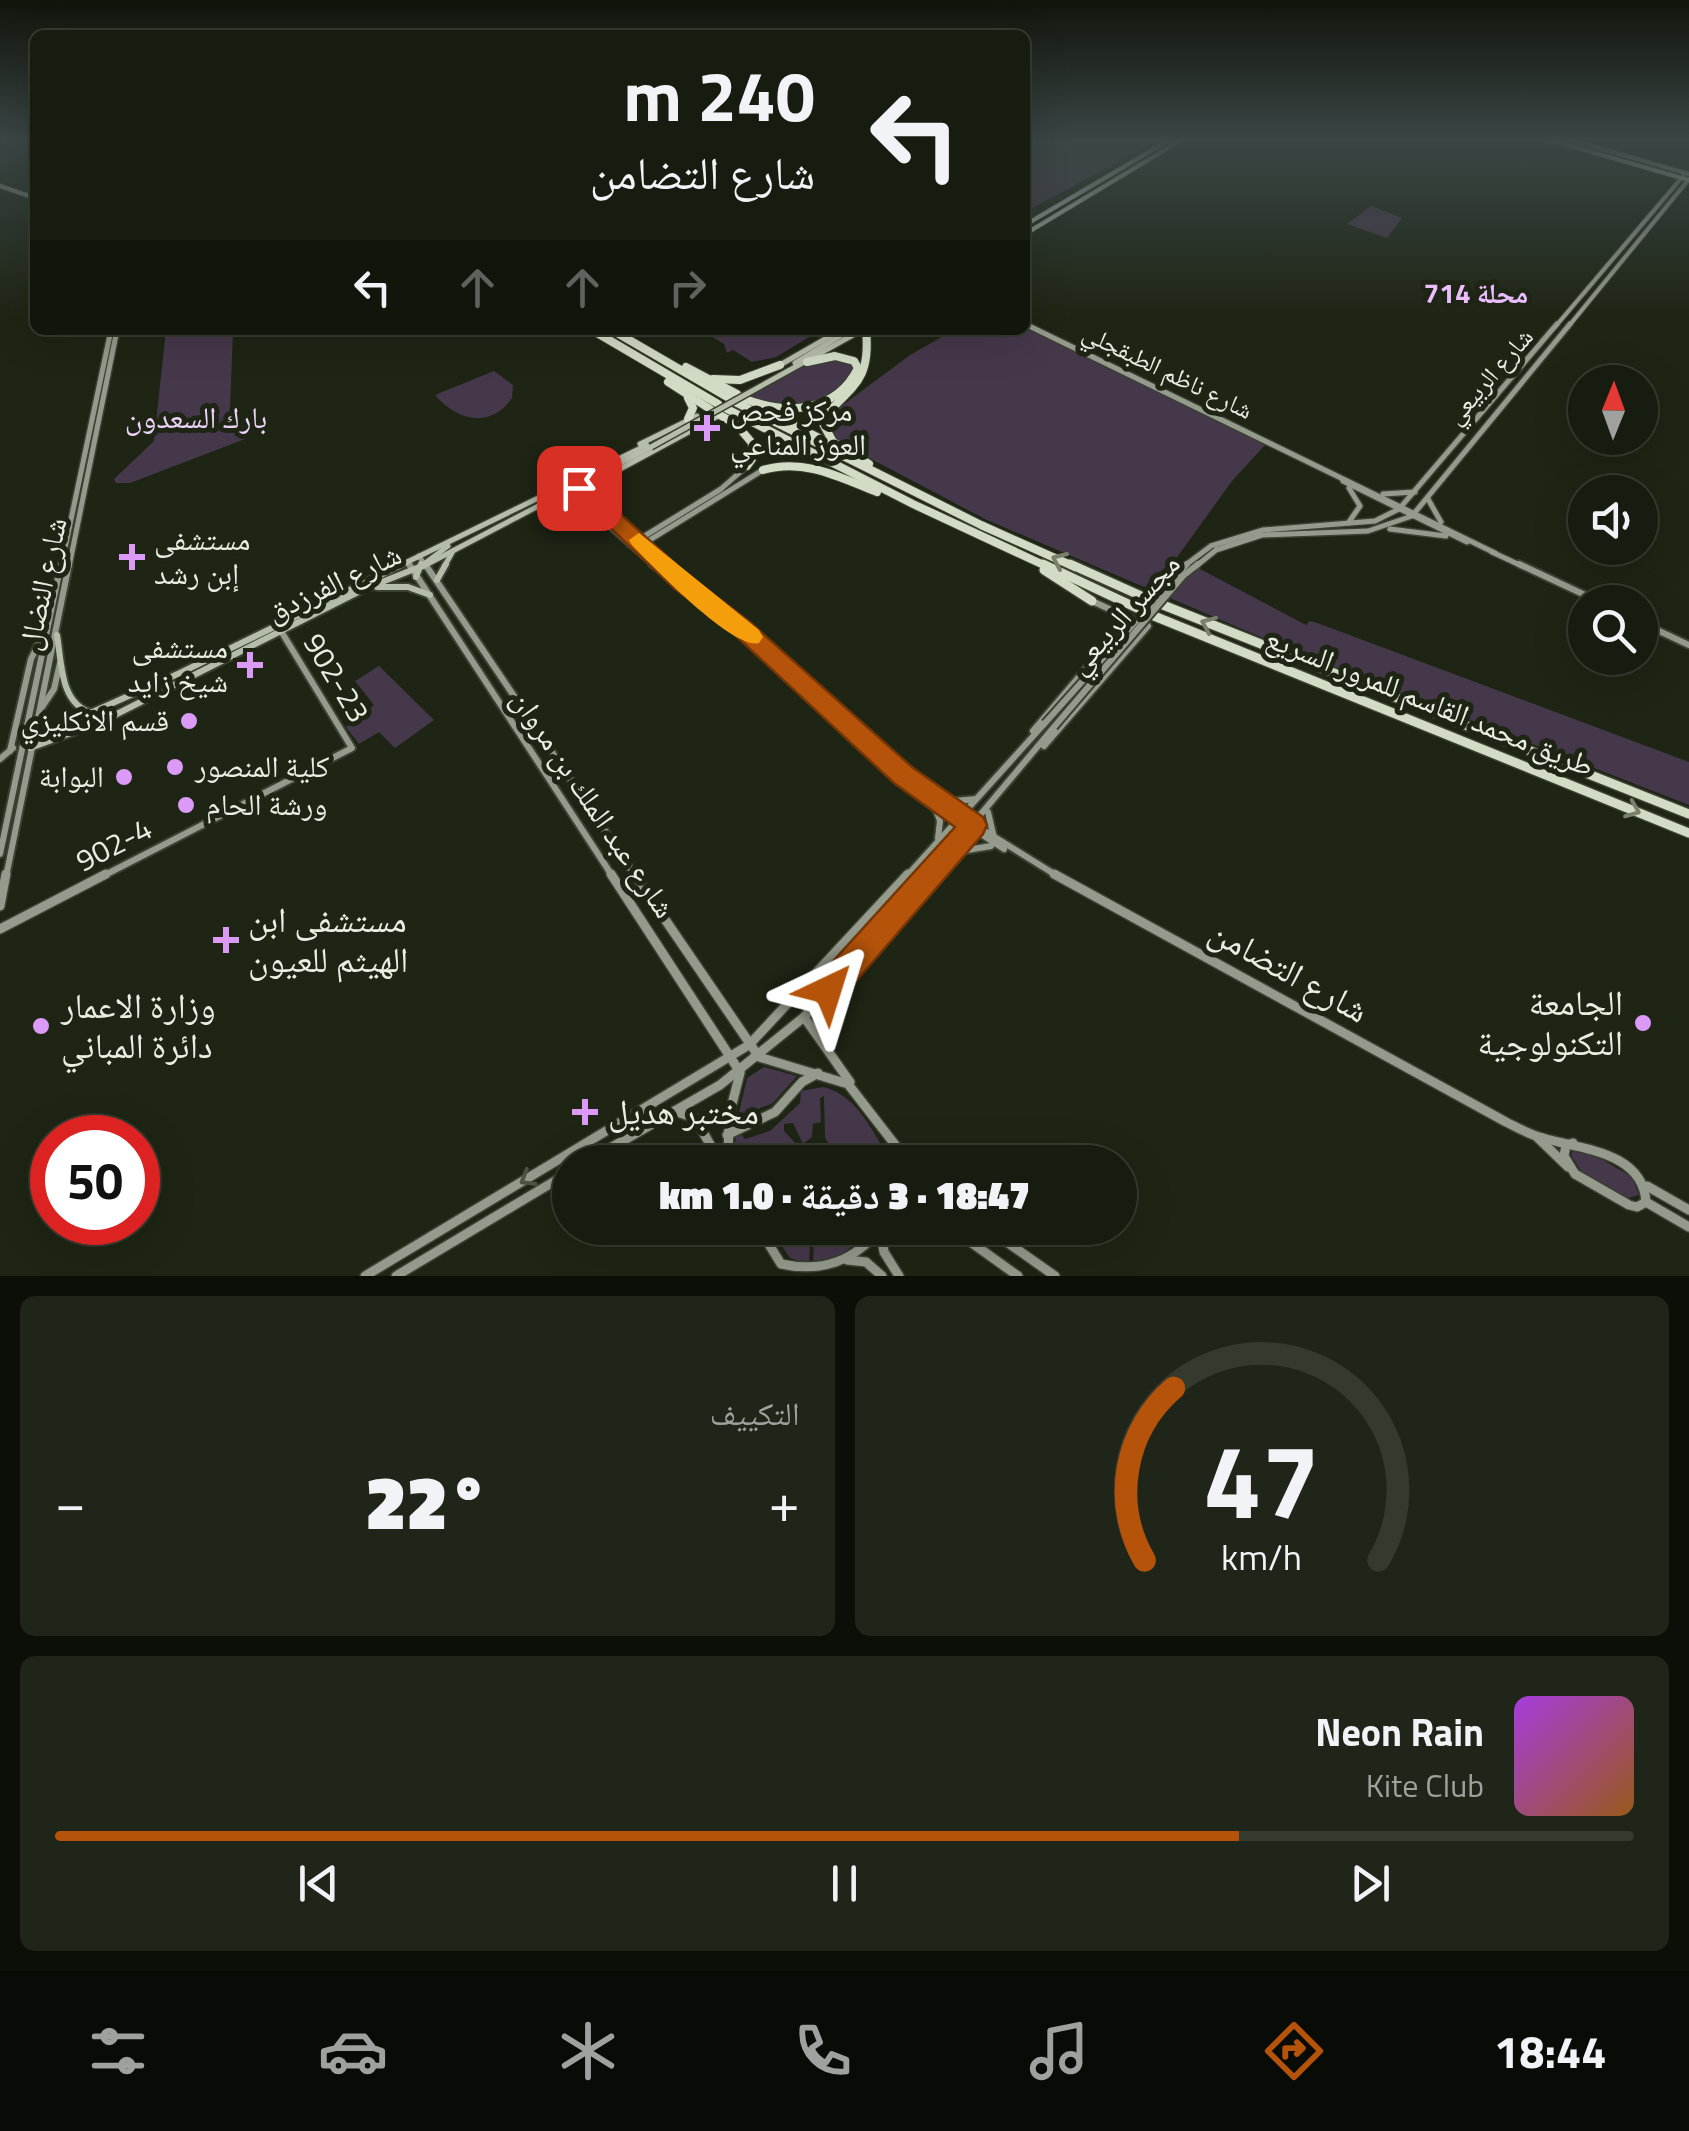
<!DOCTYPE html>
<html lang="ar">
<meta charset="utf-8">
<style>
:root{--surface:#161c0f;--page:#1f2518;--text:#f1f3f6;--muted:#9ea19e;--line:#353a2f;--accent:#b45309}
body{margin:0;font-family:"Titillium Web","Noto Naskh Arabic",sans-serif;background:var(--page);color:var(--text);direction:rtl;height:100vh;display:flex;flex-direction:column;font-size:38px;white-space:nowrap}
*{box-sizing:border-box;margin:0}
p{font-size:32px;color:var(--muted)}
.icon{flex:none;width:55px;height:55px;fill:none;stroke:currentColor;stroke-width:2;stroke-linecap:round;stroke-linejoin:round}
.map{position:relative;height:1276px;overflow:hidden;direction:ltr}
.panel{display:flex;flex-direction:column;gap:20px;padding:20px;background:#0c0f08;flex:1}
.panel>*{flex:none}
.top-card{position:absolute;left:30px;top:30px;width:1000px;height:305px;border-radius:15px;box-shadow:0 10px 40px #0002,0 0 0 2px var(--line);direction:rtl;background:#161c0f;color:var(--text);overflow:hidden}
.needle{width:65px;rotate:1deg}
.buttons{position:absolute;left:1568px;top:365px;display:grid;gap:20px}
.buttons a{display:grid;place-items:center;width:90px;height:90px;border-radius:50%;background:var(--surface);box-shadow:0 10px 40px #0002,0 0 0 2px var(--line);font-size:50px}
.speed{position:absolute;left:30px;top:1115px;display:flex;gap:20px;font-size:50px;font-weight:700;text-align:center}
.speed>*{display:grid;place-content:center;width:130px;height:130px;border-radius:50%;background:var(--surface);box-shadow:0 10px 40px #0002,0 0 0 2px var(--line);line-height:1}
.speed .limit{border:15px solid #d22;background:#fff;color:#111}
.pin{position:absolute;display:grid;place-items:center;width:85px;height:85px;color:#fff;margin:-42px;border-radius:20px;box-shadow:0 5px 15px #0006}
.me{position:absolute;width:110px;margin:-55px;rotate:41deg;stroke-linejoin:round;filter:drop-shadow(0 0 8px #0008)}
.turn{display:flex;align-items:center;gap:35px;height:210px;padding:0 50px;font-size:45px}
.turn .icon{width:130px;height:130px;stroke-width:2.5}
.turn b{display:block;font-size:70px;line-height:85px}
.lanes{display:flex;align-items:center;height:95px;padding:0 50px;background:#0003;justify-content:center;gap:50px;direction:ltr}
.lanes .off{opacity:.35}
.big{font-size:75px;font-weight:800;line-height:1.1}
.panel .tile{flex:1;display:flex;flex-direction:column;justify-content:center;gap:15px;min-width:0;padding:0 35px;border-radius:15px;background:var(--page)}
.panel .dial{align-items:center;gap:0}
.dial svg{height:260px;overflow:visible;fill:none;stroke:var(--line);stroke-width:7;stroke-linecap:round;text-anchor:middle}
.dial text{fill:var(--text);stroke:none}
.song{display:flex;align-items:center;gap:30px}
.cover{width:120px;height:120px;border-radius:15px;background:linear-gradient(135deg,hsl(280 70% 55%),hsl(30 70% 35%))}
.played{height:10px;border-radius:5px;background:linear-gradient(90deg,var(--accent) 75%,var(--line) 75%)}
.keys{display:flex;justify-content:space-around;direction:ltr}
.heat{display:flex;justify-content:space-between;align-items:center;font-size:55px;direction:ltr}
.panel .tiles{flex:1;display:grid;gap:20px;grid-template-columns:1fr 1fr}
.tile:last-child{grid-column:span 2}
.trip{position:absolute;left:552px;top:1145px;width:585px;height:100px;border-radius:50px;background:var(--surface);box-shadow:0 10px 40px #0002,0 0 0 2px var(--line);font-weight:800;line-height:100px;text-align:center;direction:rtl}
.tabs{display:flex;height:160px;justify-content:space-around;align-items:center;background:#090b06;color:var(--muted)}
.tabs .icon{width:70px;height:70px}
.tabs .selected{color:var(--accent)}
.tabs b{font-size:45px;color:var(--text)}
.map>svg:first-child{display:block}
.green{fill:#45384b}
.lines{fill:none;stroke-linecap:round;stroke-linejoin:round}
.secondary-far3-casing{stroke:#3a4131;stroke-width:6}
.secondary-far2-casing{stroke:#3a4131;stroke-width:8}
.secondary-far1-casing{stroke:#3a4131;stroke-width:10}
.secondary-casing{stroke:#3a4131;stroke-width:12}
.primary-far2-casing{stroke:#3a4131;stroke-width:6}
.primary-far1-casing{stroke:#3a4131;stroke-width:8}
.primary-casing{stroke:#3a4131;stroke-width:10}
.highway-far1-casing{stroke:#3a4131;stroke-width:10}
.highway-casing{stroke:#3a4131;stroke-width:12}
.secondary-far3{stroke:#949a8c;stroke-width:4}
.secondary-far2{stroke:#949a8c;stroke-width:5}
.secondary-far1{stroke:#949a8c;stroke-width:6}
.secondary{stroke:#949a8c;stroke-width:9}
.primary-far2{stroke:#b4bcaa;stroke-width:4}
.primary-far1{stroke:#b4bcaa;stroke-width:5}
.primary{stroke:#b4bcaa;stroke-width:6}
.highway-far1{stroke:#d1dbc5;stroke-width:8}
.highway{stroke:#d1dbc5;stroke-width:9}
.secondary-bridge-far1-casing{stroke:#3a4131;stroke-width:8;stroke-linecap:butt}
.secondary-bridge-casing{stroke:#3a4131;stroke-width:10;stroke-linecap:butt}
.primary-bridge-casing{stroke:#3a4131;stroke-width:8;stroke-linecap:butt}
.secondary-bridge-far1{stroke:#949a8c;stroke-width:5}
.secondary-bridge{stroke:#949a8c;stroke-width:6}
.primary-bridge{stroke:#b4bcaa;stroke-width:5}
.oneway{stroke:#78806c}
.oneway2{stroke:#4d5444}
.route{fill:#b45309;stroke:#753606;stroke-width:2.5}
.slow{fill:#f59e0b}
.poi-dot{fill:#db9af6;stroke:#1e2514;stroke-width:4}
.labels{text-anchor:middle;stroke-width:10;stroke-linejoin:round;paint-order:stroke}
.far-street-label{font-size:25px;fill:#e8eee2;stroke:#1e2514}
.far-neighbourhood-label{font-size:28px;font-weight:bold;fill:#eabdfe;stroke:#1e2514}
.poi-label{font-size:30px;fill:#e8eee2;stroke:#1e2514;text-anchor:start}
.park-label{font-size:30px;fill:#edd3f9;stroke:#1e2514}
.street-label{font-size:30px;fill:#e8eee2;stroke:#1e2514}
.near-poi-label{font-size:35px;fill:#e8eee2;stroke:#1e2514;text-anchor:start}
.near-street-label{font-size:35px;fill:#e8eee2;stroke:#1e2514}
</style>
<div class="map">
<svg width="1689" height="1276" viewBox="0 0 1689 1276">
<rect width="100%" height="100%" fill="#1e2514"/>
<g class="green">
<polygon points="1025,139 1161,139 1025,212"/>
<polygon points="1371,206 1402,218 1387,238 1347,224"/>
<polygon points="1025,327 1266,444 1232,481 1175,560 1200,569 1306,625 1310,621 1320,624 1689,762 1689,805 1284,647 985,519 856,451 833,437 826,427 828,416 910,355 954,330"/>
<polygon points="166,330 233,330 230,409 242,420 245,439 130,483 116,483 114,479 154,441"/>
<polygon points="701,330 821,330 776,357 752,362 733,350 727,353 724,344"/>
<path d="M837,358L851,363L854,369C844,389 811,412 788,409C775,408 761,401 748,397L802,367Z"/>
<path d="M494,371L513,385L512,398C490,430 456,420 435,395Z"/>
<polygon points="379,666 434,720 395,748 379,732 359,744 346,727 374,705 355,681"/>
<polygon points="764,1067 797,1076 773,1103 738,1117 747,1078"/>
<path d="M823,1087C858,1095 874,1134 891,1162H842L825,1138L824,1096L820,1098L821,1122L813,1124L812,1137L803,1144L793,1123L784,1124V1131L799,1147L789,1156L782,1153L775,1160L734,1154L736,1135L740,1133L745,1139L770,1131L800,1103L801,1091Z"/>
<polygon points="1582,1148 1632,1177 1639,1195 1628,1198 1582,1172 1571,1155 1573,1150"/>
<polygon points="769,1228 811,1228 809,1264 790,1258"/>
<polygon points="814,1228 846,1228 855,1243 840,1257 813,1265"/>
</g>
<g class="lines">
<g class="secondary-far3-casing">
<g id="secondary-far3">
<polyline points="1568,139 1689,174"/>
<polyline points="0,186 35,198"/>
<polyline points="1025,324 1030,327"/>
<polyline points="1555,327 1684,175"/>
<polyline points="1568,327 1689,179"/>
</g>
</g>
<g class="secondary-far2-casing">
<g id="secondary-far2">
<polyline points="1025,324 1495,553"/>
<polyline points="1343,481 1467,542"/>
<polyline points="579,487 666,567"/>
<polyline points="1349,488 1360,506 1349,522"/>
<polyline points="570,492 656,567"/>
<polyline points="1383,494 1415,492"/>
<polyline points="1428,499 1441,522"/>
<polyline points="1390,529 1446,536"/>
<polyline points="630,545 721,489 747,466"/>
<polyline points="1211,546 1263,530 1375,521 1399,509 1557,324"/>
<polyline points="635,549 763,470"/>
<polyline points="1216,550 1262,535 1368,531 1412,516 1570,324"/>
<polyline points="1492,552 1524,567"/>
<polyline points="419,556 426,567"/>
<polyline points="407,562 410,567"/>
<polyline points="61,567 111,330"/>
<polyline points="69,567 117,330"/>
</g>
</g>
<g class="secondary-far1-casing">
<g id="secondary-far1">
<polyline points="409,564 613,877"/>
<polyline points="425,564 636,877"/>
<polyline points="652,564 743,629 927,799 1004,849"/>
<polyline points="663,564 681,581"/>
<polyline points="1519,564 1600,602"/>
<polyline points="1092,601 1131,619"/>
<polyline points="1640,622 1689,645"/>
<polyline points="42,707 54,689 60,663"/>
<polyline points="1033,731 1129,618"/>
<polyline points="1044,746 1148,626 1145,624"/>
<polyline points="10,751 31,659 47,627"/>
<polyline points="0,759 13,748"/>
<polyline points="922,792 1059,877"/>
<polyline points="944,802 976,799"/>
<polyline points="935,806 940,821 938,838"/>
<polyline points="988,812 994,838"/>
<polyline points="950,853 991,846"/>
<polyline points="0,854 61,564"/>
<polyline points="6,877 69,564"/>
<polyline points="101,877 352,748 281,631"/>
<polyline points="906,877 1045,723"/>
<polyline points="928,877 1054,727"/>
</g>
</g>
<g class="secondary-casing">
<g id="secondary">
<polyline points="611,874 740,1072"/>
<polyline points="634,874 759,1057 848,1084 896,1146 900,1162"/>
<path d="M1054,874L1506,1122C1518,1128 1530,1135 1543,1138C1579,1149 1643,1151 1646,1202L1637,1207L1629,1205L1575,1174L1564,1156L1566,1145L1573,1143"/>
<polyline points="0,906 6,874"/>
<polyline points="0,929 106,874"/>
<polyline points="804,1017 850,1082"/>
<polyline points="674,1111 695,1118 720,1162"/>
<polyline points="727,1135 775,1112 802,1082 818,1073"/>
<polyline points="1537,1137 1568,1167"/>
<polyline points="586,1162 720,1085 804,1017 930,874"/>
<polyline points="728,1162 729,1116 740,1073"/>
<polyline points="1647,1186 1689,1210"/>
<polyline points="1646,1202 1689,1227"/>
<path d="M759,1228L781,1264C823,1273 855,1261 881,1228"/>
<polyline points="951,1228 1018,1276"/>
<polyline points="987,1228 1055,1276"/>
<polyline points="881,1232 884,1252 899,1276"/>
<polyline points="847,1260 866,1262 882,1276"/>
<polyline points="365,1276 749,1045 908,874"/>
<polyline points="396,1276 570,1172"/>
</g>
</g>
<g class="primary-far2-casing">
<g id="primary-far2">
<polyline points="1547,139 1689,180"/>
<polyline points="1025,225 1171,139"/>
<polyline points="1025,234 1183,139"/>
</g>
</g>
<g class="primary-far1-casing">
<g id="primary-far1">
<polyline points="795,363 850,330"/>
<polyline points="780,365 841,330"/>
<polyline points="788,371 862,330"/>
<polyline points="640,444 697,416"/>
<polyline points="596,482 720,415"/>
<polyline points="397,567 647,445"/>
<polyline points="420,567 448,546"/>
<polyline points="422,567 651,447"/>
<polyline points="444,567 453,551"/>
</g>
</g>
<g class="primary-casing">
<g id="primary">
<polyline points="416,577 421,564"/>
<polyline points="437,580 446,564"/>
<polyline points="377,587 408,587 430,595"/>
<path d="M57,635C62,664 60,704 92,713"/>
<polyline points="32,739 180,673 403,564"/>
<polyline points="30,748 101,722 362,590 427,564"/>
</g>
</g>
<g class="highway-far1-casing">
<g id="highway-far1">
<polyline points="592,330 718,404"/>
<polyline points="612,330 729,398"/>
<path d="M866,330C871,381 853,385 821,420L833,442L869,464"/>
<polyline points="686,367 737,394"/>
<polyline points="713,379 740,380 780,365"/>
<polyline points="668,382 710,409"/>
<polyline points="688,398 693,408 688,419"/>
<path d="M745,399C787,415 836,413 858,368L854,361L835,356L807,362"/>
<polyline points="737,403 981,525 1075,567"/>
<polyline points="727,409 913,504 1048,567"/>
<polyline points="718,414 736,424 752,443 752,459 747,466"/>
<polyline points="772,414 829,443"/>
<path d="M763,470C804,458 839,477 877,492"/>
</g>
</g>
<g class="highway-casing">
<g id="highway">
<polyline points="1043,564 1139,609"/>
<polyline points="1070,564 1148,599"/>
<polyline points="1044,570 1092,601"/>
<polyline points="1163,605 1689,814"/>
<polyline points="1154,616 1689,833"/>
</g>
</g>
<use href="#secondary-far3" class="secondary-far3"/>
<use href="#secondary-far2" class="secondary-far2"/>
<use href="#secondary-far1" class="secondary-far1"/>
<use href="#secondary" class="secondary"/>
<use href="#primary-far2" class="primary-far2"/>
<use href="#primary-far1" class="primary-far1"/>
<use href="#primary" class="primary"/>
<use href="#highway-far1" class="highway-far1"/>
<use href="#highway" class="highway"/>
<g class="secondary-bridge-far1-casing">
<g id="secondary-bridge-far1">
<polyline points="1183,567 1211,546"/>
<polyline points="1195,567 1216,550"/>
</g>
</g>
<g class="secondary-bridge-casing">
<g id="secondary-bridge">
<polyline points="1045,723 1187,564"/>
<polyline points="1054,727 1183,576 1198,564"/>
</g>
</g>
<g class="primary-bridge-casing">
<polyline id="primary-bridge" points="651,447 788,371"/>
</g>
<use href="#secondary-bridge-far1" class="secondary-bridge-far1"/>
<use href="#secondary-bridge" class="secondary-bridge"/>
<use href="#primary-bridge" class="primary-bridge"/>
</g>
<defs><path id="oneway-chevron" d="M-2-3.5L2.5 0L-2 3.5" fill="none" stroke-width="1.6" stroke-linecap="round" stroke-linejoin="round" transform="scale(2.5)"/></defs>
<g class="oneway">
<use href="#oneway-chevron" transform="translate(1059 560) rotate(-156)"/>
<use href="#oneway-chevron" transform="translate(1208 624) rotate(-157)"/>
<use href="#oneway-chevron" transform="translate(1633 810) rotate(22)"/>
</g>
<use class="oneway2" href="#oneway-chevron" transform="translate(527 1179) rotate(149)"/>
<linearGradient id="sky" x2="0" y2="1"><stop stop-color="#10140b"/><stop offset="0.44" stop-color="#3b4645"/><stop offset="1" stop-color="#3b4645" stop-opacity="0"/></linearGradient>
<rect width="1689" height="318" fill="url(#sky)"/>
<polygon class="route" points="579,481 586,483 689,576 751,623 912,767 983,817 987,825 983,834 839,1001 828,1005 817,1001 813,990 817,979 955,827 894,783 735,635 674,588 572,492 569,488"/>
<path class="slow" d="M639,533L759,630L763,637L759,643C734,651 652,566 632,545L629,540Z"/>
<g class="poi-dot">
<path d="M702 413h10v10h10v10h-10v10h-10v-10h-10v-10h10z"/>
<path d="M127 542h10v10h10v10h-10v10h-10v-10h-10v-10h10z"/>
<path d="M245 650h10v10h10v10h-10v10h-10v-10h-10v-10h10z"/>
<circle cx="189" cy="721" r="10"/>
<circle cx="175" cy="767" r="10"/>
<circle cx="124" cy="777" r="10"/>
<circle cx="186" cy="805" r="10"/>
<path d="M221 925h10v10h10v10h-10v10h-10v-10h-10v-10h10z"/>
<circle cx="1643" cy="1023" r="10"/>
<circle cx="41" cy="1026" r="10"/>
<path d="M580 1097h10v10h10v10h-10v10h-10v-10h-10v-10h10z"/>
</g>
<g class="labels">
<g class="far-street-label">
<text transform="translate(1168 371) rotate(26)" y="9">شارع ناظم الطبقجلي</text>
<text transform="translate(1489 376) rotate(-49)" y="9">شارع الربيعي</text>
</g>
<g class="far-neighbourhood-label">
<text x="1476" y="303">محلة 714</text>
</g>
<g class="poi-label">
<text x="730" y="421">مركز فحص<tspan x="730" dy="34">العوز المناعي</tspan></text>
<text x="154" y="550">مستشفى<tspan x="154" dy="34">إبن رشد</tspan></text>
<text x="228" y="658" text-anchor="end">مستشفى<tspan x="228" dy="34">شيخ زايد</tspan></text>
<text x="169" y="731" text-anchor="end">قسم الانكليزي</text>
<text x="195" y="777">كلية المنصور</text>
<text x="104" y="787" text-anchor="end">البوابة</text>
<text x="206" y="815">ورشة الحام</text>
</g>
<g class="park-label">
<text x="196" y="428">بارك السعدون</text>
</g>
<g class="street-label">
<text transform="translate(334 583) rotate(-25)" y="10">شارع الفرزدق</text>
<text transform="translate(43 584) rotate(-78)" y="10">شارع النضال</text>
<text transform="translate(1124 614) rotate(-48)" y="10">مجسر الربيعي</text>
<text transform="translate(336 678) rotate(59)" y="10">902-23</text>
<text transform="translate(1430 702) rotate(22)" y="10">طريق محمد القاسم للمرور السريع</text>
<text transform="translate(593 804) rotate(56)" y="10">شارع عبد الملك بن مروان</text>
<text transform="translate(114 845) rotate(-27)" y="10">902-4</text>
</g>
<g class="near-poi-label">
<text x="248" y="932">مستشفى ابن<tspan x="248" dy="40">الهيثم للعيون</tspan></text>
<text x="1623" y="1015" text-anchor="end">الجامعة<tspan x="1623" dy="40">التكنولوجية</tspan></text>
<text x="61" y="1018">وزارة الاعمار<tspan x="61" dy="40">دائرة المباني</tspan></text>
<text x="608" y="1124">مختبر هديل</text>
</g>
<g class="near-street-label">
<text transform="translate(1289 971) rotate(29)" y="12">شارع التضامن</text>
</g>
</g>
</svg>
<div class="buttons">
<a><svg class="needle" viewBox="-14 -14 28 28"><path d="M0-13l5 13h-10z" fill="#e53935"/><path d="M0 13l5-13h-10z" fill="#9ea19e"/></svg></a>
<a><svg class="icon" aria-label="sound" viewBox="0 0 24 24"><path d="M4 9h4l5-4v14l-5-4H4zM17 9q2 3 0 6"/></svg></a>
<a><svg class="icon" aria-label="search" viewBox="0 0 24 24"><circle cx="10" cy="10" r="6"/><path d="M15 15l6 6"/></svg></a>
</div>
<div class="speed"><div class="limit">50</div></div>
<div class="pin" style="left:579px;top:488px;background:#d93025"><svg class="icon" aria-label="arrive" viewBox="0 0 24 24"><path d="M6 21V4h12l-3 4 3 4H6"/></svg></div>
<svg class="me" style="left:828px;top:990px" viewBox="-20 -20 40 40"><path d="M0-17L14 15 0 8-14 15z" fill="#b45309" stroke="#fff" stroke-width="4"/></svg>
<div class="trip">18:47 · 3 دقيقة · 1.0 km</div>
<div class="top-card">
<div class="turn"><svg class="icon" aria-label="left" viewBox="0 0 24 24"><path d="M17 20v-9H6M10 6l-5 5 5 5"/></svg><div><b>240 m</b>شارع التضامن</div></div>
<div class="lanes"><svg class="icon" aria-label="left" viewBox="0 0 24 24"><path d="M17 20v-9H6M10 6l-5 5 5 5"/></svg><svg class="icon off" aria-label="ahead" viewBox="0 0 24 24"><path d="M12 20V5M6 11l6-6 6 6"/></svg><svg class="icon off" aria-label="ahead" viewBox="0 0 24 24"><path d="M12 20V5M6 11l6-6 6 6"/></svg><svg class="icon off" aria-label="right" viewBox="0 0 24 24"><path d="M7 20v-9h11M14 6l5 5-5 5"/></svg></div>
</div>
</div>
<section class="panel">
<div class="tiles">
<div class="tile dial"><svg viewBox="0 0 100 80">
<path d="M14 69A42 42 0 1 1 86 69"/>
<path d="M14 69A42 42 0 0 1 23 16" stroke="#b45309"/>
<text x="50" y="56" font-size="32" font-weight="700">47</text>
<text x="50" y="72" font-size="11">km/h</text>
</svg></div>
<div class="tile"><p>التكييف</p>
<div class="heat"><a>−</a><b class="big">22°</b><a>+</a></div>
</div>
<div class="tile">
<div class="song"><i class="cover"></i><div><b>Neon Rain</b><p>Kite Club</p></div></div>
<div class="played"></div>
<div class="keys"><svg class="icon" aria-label="previous" viewBox="0 0 24 24"><path d="M18 5L8 12l10 7zM5 5v14"/></svg><svg class="icon" aria-label="pause" viewBox="0 0 24 24"><path d="M8 5v14M16 5v14"/></svg><svg class="icon" aria-label="next" viewBox="0 0 24 24"><path d="M6 5l10 7-10 7zM19 5v14"/></svg></div>
</div>
</div>
</section>
<nav class="tabs">
<b>18:44</b>
<svg class="icon selected" aria-label="directions" viewBox="0 0 24 24"><path d="M12 3l9 9-9 9-9-9zM9 14v-3h6M13 9l2 2-2 2"/></svg>
<svg class="icon" aria-label="music" viewBox="0 0 24 24"><path d="M9 18V5l10-2v13"/><circle cx="6" cy="18" r="3"/><circle cx="16" cy="16" r="3"/></svg>
<svg class="icon" aria-label="phone" viewBox="0 0 24 24"><path d="M5 4h4l2 5-3 2q2 4 5 5l2-3 5 2v4C11 20 4 13 5 4z"/></svg>
<svg class="icon" aria-label="climate" viewBox="0 0 24 24"><path d="M12 3v18M4 7l16 10M4 17L20 7"/></svg>
<svg class="icon" aria-label="car" viewBox="0 0 24 24"><path d="M5 17H2v-5l4-1 3-4h7l3 4 3 1v5h-3M9 17h6M6 11h13"/><circle cx="7" cy="17" r="2"/><circle cx="17" cy="17" r="2"/></svg>
<svg class="icon" aria-label="filters" viewBox="0 0 24 24"><path d="M4 7h16M4 17h16"/><circle cx="9" cy="7" r="2"/><circle cx="15" cy="17" r="2"/></svg>
</nav>
